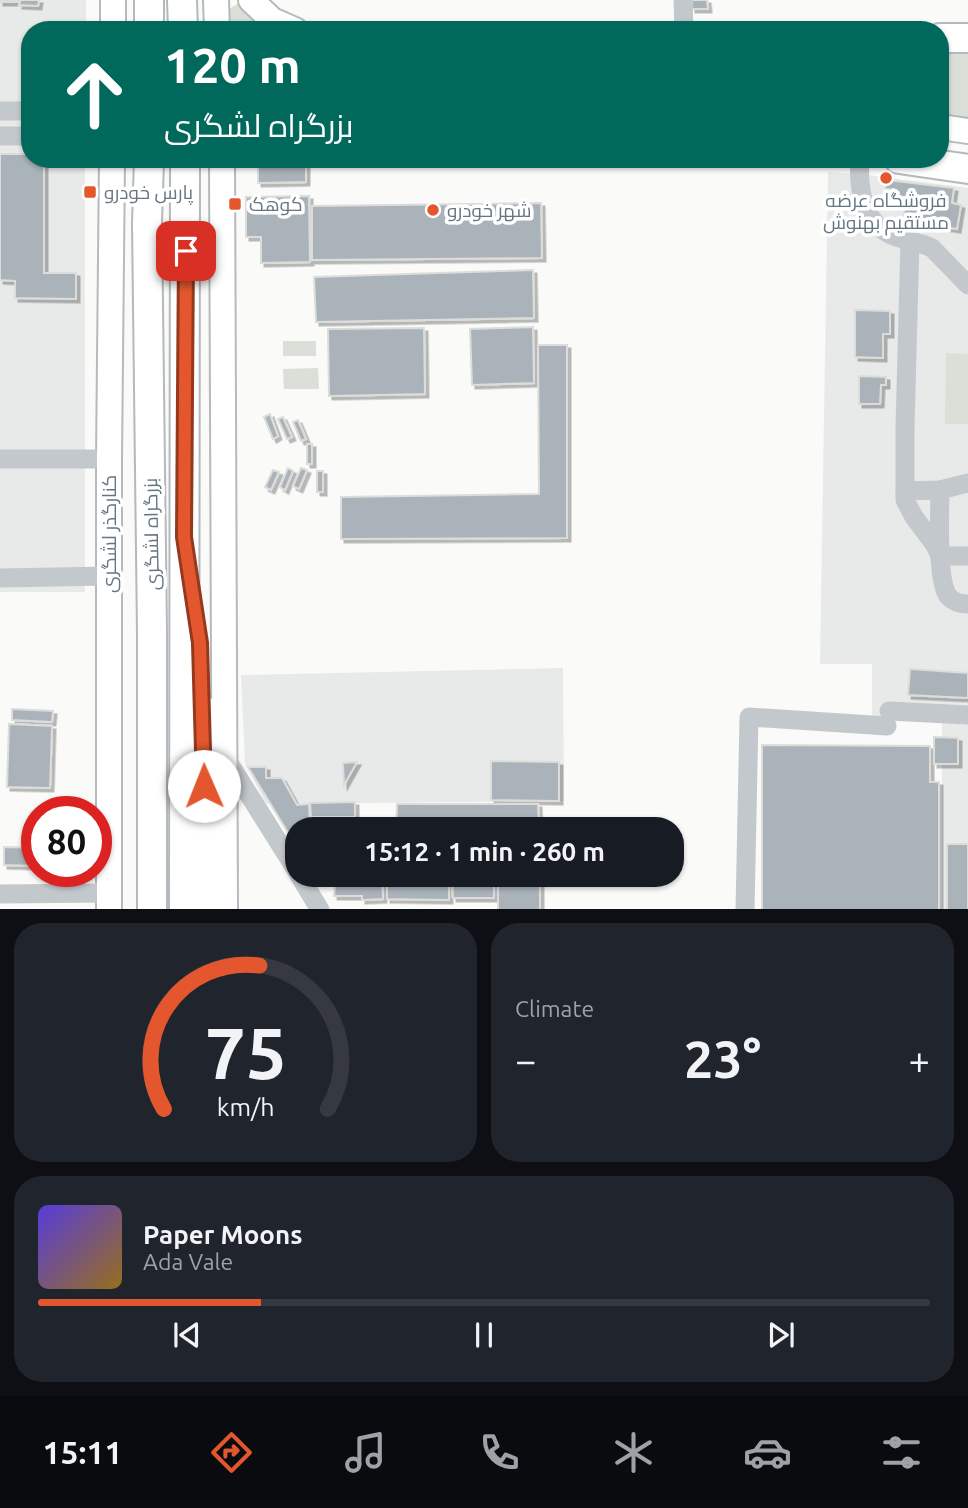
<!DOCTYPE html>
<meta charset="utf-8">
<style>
:root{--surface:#171b24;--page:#20242c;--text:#f1f3f6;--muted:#9ea1a6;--line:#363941;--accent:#e4572e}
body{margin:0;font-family:Ubuntu,Cairo,sans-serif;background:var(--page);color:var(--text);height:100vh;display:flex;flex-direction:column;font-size:26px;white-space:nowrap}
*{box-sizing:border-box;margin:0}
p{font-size:23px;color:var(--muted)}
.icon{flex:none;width:38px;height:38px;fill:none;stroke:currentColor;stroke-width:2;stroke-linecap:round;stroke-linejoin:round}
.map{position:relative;height:909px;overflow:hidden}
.side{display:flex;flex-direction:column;gap:14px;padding:14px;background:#0d0f14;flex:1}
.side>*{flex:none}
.top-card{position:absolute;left:21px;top:21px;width:928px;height:147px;border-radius:28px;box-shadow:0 2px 5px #0004;background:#00695c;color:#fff;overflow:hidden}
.speed{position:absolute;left:21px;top:796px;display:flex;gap:14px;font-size:35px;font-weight:700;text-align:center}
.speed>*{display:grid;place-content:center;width:91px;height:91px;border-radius:50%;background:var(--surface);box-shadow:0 2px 5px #0004;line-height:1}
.speed .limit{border:10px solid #d22;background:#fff;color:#111}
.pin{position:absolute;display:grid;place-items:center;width:60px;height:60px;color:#fff;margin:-30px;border-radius:14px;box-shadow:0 4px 10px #0006}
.me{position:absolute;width:77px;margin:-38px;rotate:359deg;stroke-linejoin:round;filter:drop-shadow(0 0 5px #0008)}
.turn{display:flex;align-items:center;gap:24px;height:147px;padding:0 28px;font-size:32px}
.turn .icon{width:91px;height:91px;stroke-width:2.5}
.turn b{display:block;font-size:49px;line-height:60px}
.big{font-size:52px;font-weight:600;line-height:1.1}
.side .widget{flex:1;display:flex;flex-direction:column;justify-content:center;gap:10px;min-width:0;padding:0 24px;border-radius:28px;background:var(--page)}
.side .dial{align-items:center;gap:0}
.dial svg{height:182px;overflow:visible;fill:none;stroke:var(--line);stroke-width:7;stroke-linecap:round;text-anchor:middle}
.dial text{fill:var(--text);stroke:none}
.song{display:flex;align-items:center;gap:21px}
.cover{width:84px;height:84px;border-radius:10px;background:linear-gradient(135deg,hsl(250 70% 55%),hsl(40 70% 35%))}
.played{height:7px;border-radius:4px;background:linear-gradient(90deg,var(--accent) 25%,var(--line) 25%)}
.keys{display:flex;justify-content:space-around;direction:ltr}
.heat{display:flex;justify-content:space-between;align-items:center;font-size:38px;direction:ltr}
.side .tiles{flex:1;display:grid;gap:14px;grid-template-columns:1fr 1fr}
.widget:last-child{grid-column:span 2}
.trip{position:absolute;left:285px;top:817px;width:399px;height:70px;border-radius:28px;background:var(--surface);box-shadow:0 2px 5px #0004;font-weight:600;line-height:70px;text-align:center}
.dock{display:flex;height:112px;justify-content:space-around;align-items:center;background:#090b0e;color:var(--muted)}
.dock .icon{width:49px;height:49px}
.dock .active{color:var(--accent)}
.dock b{font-size:32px;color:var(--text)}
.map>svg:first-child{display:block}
.built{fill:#e8e9e9}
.green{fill:#dadfd7}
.building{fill:#aab3b9;stroke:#dcdcda;stroke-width:2;filter:url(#shadow)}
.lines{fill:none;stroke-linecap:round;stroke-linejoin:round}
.major-casing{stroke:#b5babe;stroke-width:28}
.highway-casing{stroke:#b4b9bd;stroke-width:32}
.minor{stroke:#c3c8cc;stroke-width:19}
.major{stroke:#fff;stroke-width:24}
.highway{stroke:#fff;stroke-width:28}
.route-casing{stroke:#94391e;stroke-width:18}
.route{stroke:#e4572e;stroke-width:12}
.poi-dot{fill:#e4572e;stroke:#fff;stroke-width:2.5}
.labels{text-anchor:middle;stroke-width:7;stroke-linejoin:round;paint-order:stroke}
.poi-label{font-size:19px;fill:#657683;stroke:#fff;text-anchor:start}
.street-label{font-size:19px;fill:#657683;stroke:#fff}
</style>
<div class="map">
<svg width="968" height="910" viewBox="0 0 968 910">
<defs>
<filter id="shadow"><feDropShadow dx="3.5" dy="3.5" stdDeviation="0" flood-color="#0004"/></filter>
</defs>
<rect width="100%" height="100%" fill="#fafaf8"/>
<g class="built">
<polygon points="0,0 86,0 86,30 30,30 30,159 85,159 85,592 0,592"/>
<polygon points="828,172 868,175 968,188 968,909 942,909 942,721 872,718 872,664 820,664"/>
<polygon points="563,668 564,801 266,804 245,763 241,675"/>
</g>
<g class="green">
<polygon points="237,4 266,25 250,30 229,30 229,9"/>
<polygon points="940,52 968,52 968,120 940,116"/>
<rect x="283" y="341" width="33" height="15"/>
<polygon points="946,353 968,354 968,424 945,424"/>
<polygon points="318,368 319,389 284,389 283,369"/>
</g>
<g class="building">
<polygon points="0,0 39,0 38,6 19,5 20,2 0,2"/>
<polygon points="692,0 707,0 708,9 692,9"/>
<polygon points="0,154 30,154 30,159 44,159 44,273 76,273 76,299 15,298 15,281 0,280"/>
<polygon points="306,163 306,182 258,183 258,164"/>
<polygon points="887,180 954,188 952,203 961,205 957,229 903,220 906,198 895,196 896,190 885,189"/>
<polygon points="309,196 310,262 261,263 261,237 246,237 246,197"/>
<polygon points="541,203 542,258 312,260 312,206"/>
<polygon points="533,270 534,318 316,322 314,277"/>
<polygon points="855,310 890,311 890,334 883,334 883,358 855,357"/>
<polygon points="533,327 534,383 472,385 470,329"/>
<polygon points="424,328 425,394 329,396 328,329"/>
<polygon points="538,345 567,345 567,538 341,539 341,497 539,494"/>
<polygon points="859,376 886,377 886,385 881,385 880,404 859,404"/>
<polygon points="270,414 278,436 273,439 264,417"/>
<polygon points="283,417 292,437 287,439 278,419"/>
<polygon points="298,420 306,439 301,441 293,422"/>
<rect x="307" y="444" width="5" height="20"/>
<polygon points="288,468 293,471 285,490 280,487"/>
<polygon points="301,468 307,470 299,489 293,486"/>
<polygon points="273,470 279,472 271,490 265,487"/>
<rect x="317" y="471" width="6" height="21"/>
<polygon points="910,669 968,673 968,698 908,695"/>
<polygon points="12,709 53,711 52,722 12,720"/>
<polygon points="9,724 52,726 50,788 7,787"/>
<polygon points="934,737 958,738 958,764 934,764"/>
<polygon points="762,745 930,746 930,782 939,782 939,910 762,910"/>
<polygon points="491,761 559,762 559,801 491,800"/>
<polygon points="357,762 344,785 343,763"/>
<polygon points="248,767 266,767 266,778 282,778 297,805 309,804 310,830 298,830 298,843 295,844"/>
<polygon points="355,802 355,817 311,817 310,803"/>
<polygon points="397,804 538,804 539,830 396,830"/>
<rect x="947" y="844" width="21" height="66"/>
<polygon points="4,847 37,848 37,866 4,865"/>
<polygon points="336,875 382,875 383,899 362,900 362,896 334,896"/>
<polygon points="387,875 449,875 449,900 387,899"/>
<polygon points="452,875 494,875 494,898 453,898"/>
<rect x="498" y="875" width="42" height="35"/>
</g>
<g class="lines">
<g class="major-casing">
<g id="major">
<polyline points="216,0 217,30"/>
<polyline points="251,0 272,20 295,30"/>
<polyline points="113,30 113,0"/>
<polyline points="940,127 968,131"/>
<polyline points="222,159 225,910"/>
<polyline points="109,910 109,459 112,159"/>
</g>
</g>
<g class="highway-casing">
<g id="highway">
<polyline points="149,0 149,30"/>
<polyline points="182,0 183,30"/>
<polyline points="940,38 968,38"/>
<polyline points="149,159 147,223 152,633 152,910"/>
<polyline points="899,159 968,169"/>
<polyline points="203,710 205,861 212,910"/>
<polyline points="184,910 185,159"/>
</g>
</g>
<g class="minor">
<polyline points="683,0 684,30"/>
<polyline points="0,111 30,111"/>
<polyline points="0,136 30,136"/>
<path d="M860,159C858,186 862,219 889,234C902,241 918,241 932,248L968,285"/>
<polyline points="910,240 905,428 905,500 914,517 935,545 940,556 968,556"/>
<polyline points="0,459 109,459"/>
<path d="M940,490C940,513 936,578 948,596C953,602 961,604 968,604"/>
<polyline points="905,491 940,490 968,483"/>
<polyline points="0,578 109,576"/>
<polyline points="889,711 968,715"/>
<polyline points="224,755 298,873"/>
<polyline points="299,875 320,910"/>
<polyline points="0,894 109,893"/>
<polyline points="745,910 749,717 887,726"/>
</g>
<use href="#major" class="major"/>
<use href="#highway" class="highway"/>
</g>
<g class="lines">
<g class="route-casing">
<polyline id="route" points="186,251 184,537 200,643 204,786"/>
</g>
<use href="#route" class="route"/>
</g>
<g class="poi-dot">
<circle cx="886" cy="178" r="7"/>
<rect x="83" y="185" width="14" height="14" rx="3.5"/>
<rect x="228" y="197" width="14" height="14" rx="3.5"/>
<circle cx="433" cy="210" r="7"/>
</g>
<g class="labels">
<g class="poi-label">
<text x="104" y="199">پارس خودرو</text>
<text x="886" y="207" text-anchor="middle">فروشگاه عرضه<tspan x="886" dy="22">مستقیم بهنوش</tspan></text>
<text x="249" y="211">کوهک</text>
<text x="447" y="217">شهر خودرو</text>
</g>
<g class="street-label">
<text transform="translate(109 534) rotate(-90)" y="7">کنارگذر لشگری</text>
<text transform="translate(151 534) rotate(-91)" y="7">بزرگراه لشگری</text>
</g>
</g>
</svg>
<div class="speed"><div class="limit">80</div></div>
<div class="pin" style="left:186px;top:251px;background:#d93025"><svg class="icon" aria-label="arrive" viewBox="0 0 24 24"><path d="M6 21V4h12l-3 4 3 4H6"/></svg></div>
<svg class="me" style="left:204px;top:786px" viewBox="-20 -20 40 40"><circle r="19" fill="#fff"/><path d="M0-13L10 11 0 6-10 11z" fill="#e4572e"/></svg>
<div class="trip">15:12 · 1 min · 260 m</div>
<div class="top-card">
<div class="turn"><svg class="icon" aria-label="ahead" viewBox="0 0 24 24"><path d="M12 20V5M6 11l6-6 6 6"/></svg><div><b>120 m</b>بزرگراه لشگری</div></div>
</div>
</div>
<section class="side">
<div class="tiles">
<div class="widget dial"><svg viewBox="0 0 100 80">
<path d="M14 69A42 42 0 1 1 86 69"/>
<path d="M14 69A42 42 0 0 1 56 6" stroke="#e4572e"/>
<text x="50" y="56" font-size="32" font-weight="700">75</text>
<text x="50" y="72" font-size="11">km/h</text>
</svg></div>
<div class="widget"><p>Climate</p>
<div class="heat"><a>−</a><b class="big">23°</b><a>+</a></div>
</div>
<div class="widget">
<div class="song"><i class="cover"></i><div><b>Paper Moons</b><p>Ada Vale</p></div></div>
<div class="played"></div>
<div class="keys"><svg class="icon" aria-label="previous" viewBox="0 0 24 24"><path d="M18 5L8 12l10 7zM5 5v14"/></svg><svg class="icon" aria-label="pause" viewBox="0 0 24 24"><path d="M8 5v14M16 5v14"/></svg><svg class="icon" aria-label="next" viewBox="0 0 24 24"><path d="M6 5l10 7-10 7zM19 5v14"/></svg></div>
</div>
</div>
</section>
<nav class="dock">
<b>15:11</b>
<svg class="icon active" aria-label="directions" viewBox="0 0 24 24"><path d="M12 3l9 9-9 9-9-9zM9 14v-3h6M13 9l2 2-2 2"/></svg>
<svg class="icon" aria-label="music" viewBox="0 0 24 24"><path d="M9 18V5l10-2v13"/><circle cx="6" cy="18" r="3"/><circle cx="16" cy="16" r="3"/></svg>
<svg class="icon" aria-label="phone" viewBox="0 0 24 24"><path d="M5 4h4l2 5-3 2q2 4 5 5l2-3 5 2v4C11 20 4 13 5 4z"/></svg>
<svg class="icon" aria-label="climate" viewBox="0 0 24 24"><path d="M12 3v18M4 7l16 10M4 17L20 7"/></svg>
<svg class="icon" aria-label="car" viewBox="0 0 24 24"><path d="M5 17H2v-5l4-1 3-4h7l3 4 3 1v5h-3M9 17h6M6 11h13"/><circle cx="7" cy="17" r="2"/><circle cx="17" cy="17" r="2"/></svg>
<svg class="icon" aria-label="filters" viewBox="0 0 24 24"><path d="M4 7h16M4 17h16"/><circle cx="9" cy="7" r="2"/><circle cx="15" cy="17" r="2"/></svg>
</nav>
